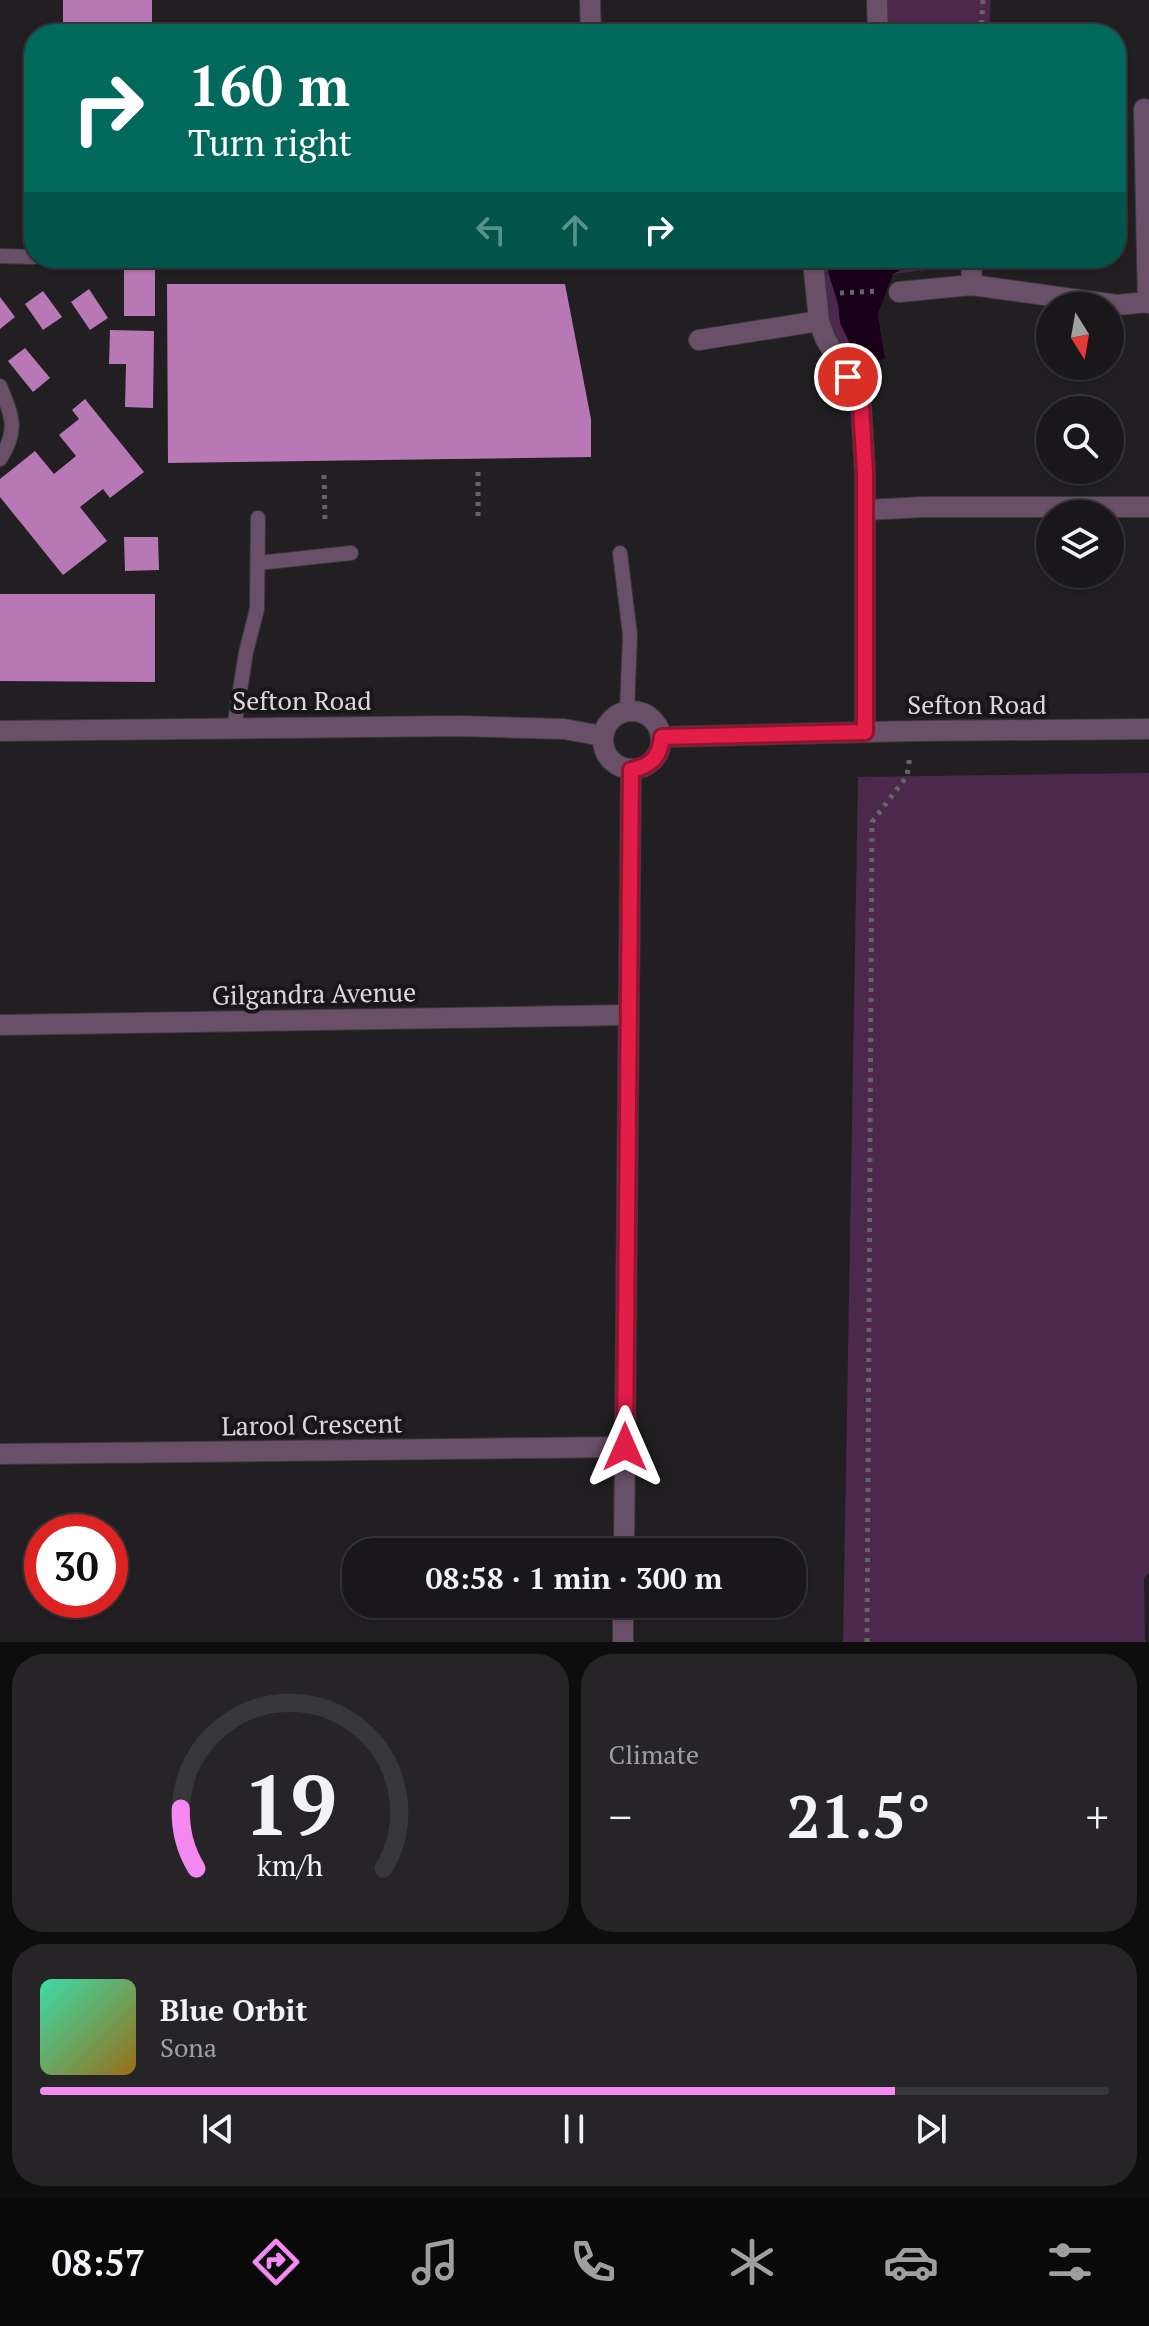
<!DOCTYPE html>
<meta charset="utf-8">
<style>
:root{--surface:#191719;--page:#262426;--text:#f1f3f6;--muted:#9f9fa2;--line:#373638;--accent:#f389f1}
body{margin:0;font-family:"PT Serif",serif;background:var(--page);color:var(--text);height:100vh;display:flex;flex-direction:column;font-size:30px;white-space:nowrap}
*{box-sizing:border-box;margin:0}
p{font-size:26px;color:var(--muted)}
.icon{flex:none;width:44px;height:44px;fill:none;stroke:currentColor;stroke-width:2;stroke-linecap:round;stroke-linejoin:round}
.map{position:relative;height:1642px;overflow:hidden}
.drawer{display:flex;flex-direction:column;gap:12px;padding:12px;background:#0e0d0e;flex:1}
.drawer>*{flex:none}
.guide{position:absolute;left:24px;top:24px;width:1102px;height:244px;border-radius:32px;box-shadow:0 2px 6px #0004,0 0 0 2px var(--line);background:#00695c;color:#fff;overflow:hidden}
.needle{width:52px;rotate:169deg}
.controls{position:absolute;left:1036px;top:292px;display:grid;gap:16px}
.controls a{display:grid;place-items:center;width:88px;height:88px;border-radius:50%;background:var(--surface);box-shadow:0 2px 6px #0004,0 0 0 2px var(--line);font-size:40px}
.speed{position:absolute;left:24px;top:1514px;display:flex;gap:16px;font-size:40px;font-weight:700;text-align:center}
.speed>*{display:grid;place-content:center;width:104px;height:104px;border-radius:50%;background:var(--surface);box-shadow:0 2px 6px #0004,0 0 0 2px var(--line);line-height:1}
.speed .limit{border:12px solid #d22;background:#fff;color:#111}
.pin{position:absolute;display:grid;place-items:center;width:68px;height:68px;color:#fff;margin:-34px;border:4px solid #fff;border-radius:50%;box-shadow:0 2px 8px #0007}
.me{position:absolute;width:88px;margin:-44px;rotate:0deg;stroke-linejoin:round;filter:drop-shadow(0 0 6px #0008)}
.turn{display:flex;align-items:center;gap:28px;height:168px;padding:0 32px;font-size:36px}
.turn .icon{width:104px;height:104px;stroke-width:2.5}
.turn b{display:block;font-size:56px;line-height:68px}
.lanes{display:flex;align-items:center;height:76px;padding:0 32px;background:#0003;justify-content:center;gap:40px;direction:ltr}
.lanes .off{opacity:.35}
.big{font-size:60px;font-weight:800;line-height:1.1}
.drawer .tile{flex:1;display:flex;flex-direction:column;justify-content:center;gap:12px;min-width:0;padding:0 28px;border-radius:32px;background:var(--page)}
.drawer .dial{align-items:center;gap:0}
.dial svg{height:208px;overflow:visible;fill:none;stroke:var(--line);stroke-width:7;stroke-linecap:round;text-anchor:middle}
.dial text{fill:var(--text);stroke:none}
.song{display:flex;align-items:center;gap:24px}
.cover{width:96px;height:96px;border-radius:12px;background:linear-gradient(135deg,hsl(160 70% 55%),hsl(40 70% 35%))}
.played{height:8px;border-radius:4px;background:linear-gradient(90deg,var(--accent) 80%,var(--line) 80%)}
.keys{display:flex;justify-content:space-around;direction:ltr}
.heat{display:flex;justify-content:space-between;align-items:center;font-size:44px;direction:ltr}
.drawer .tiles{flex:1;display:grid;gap:12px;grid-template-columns:1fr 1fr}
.tile:last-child{grid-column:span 2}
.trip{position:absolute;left:342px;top:1538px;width:464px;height:80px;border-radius:32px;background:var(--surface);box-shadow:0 2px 6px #0004,0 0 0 2px var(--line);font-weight:800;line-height:80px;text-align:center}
.tab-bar{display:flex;height:128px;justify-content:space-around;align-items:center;background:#0a090a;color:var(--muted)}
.tab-bar .icon{width:56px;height:56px}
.tab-bar .current{color:var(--accent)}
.tab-bar b{font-size:36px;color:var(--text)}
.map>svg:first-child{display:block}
.green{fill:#4c294c}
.water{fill:#1a001a}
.building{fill:#b878b5}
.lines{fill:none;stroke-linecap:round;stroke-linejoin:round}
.lane-casing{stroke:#3b393b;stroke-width:16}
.street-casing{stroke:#3b393b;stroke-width:22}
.path{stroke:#666466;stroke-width:5;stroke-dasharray:4 6;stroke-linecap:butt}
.lane{stroke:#6a4f68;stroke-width:14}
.street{stroke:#6a4f68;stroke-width:20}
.route-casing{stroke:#92132f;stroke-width:20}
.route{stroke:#e11d48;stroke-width:14}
.labels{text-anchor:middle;stroke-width:8;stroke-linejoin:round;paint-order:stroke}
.street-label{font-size:26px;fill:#dad8da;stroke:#181618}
</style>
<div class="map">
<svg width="1149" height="1642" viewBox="0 0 1149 1642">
<rect width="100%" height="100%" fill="#211f21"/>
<g class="green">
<polygon points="885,0 991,0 989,34 885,34"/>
<polygon points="829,258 949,258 927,270 893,274 878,314 885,359 849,368 827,315 825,267"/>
<polygon points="1149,773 1149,1573 1144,1578 1145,1642 843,1642 858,777"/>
</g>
<polygon class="water" points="833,258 923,258 893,274 878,314 885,359 860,365 840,323 838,304 828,272"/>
<g class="building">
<rect x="63" y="0" width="89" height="34"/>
<polygon points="113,258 155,258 155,316 124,316 124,263 113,263"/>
<polygon points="167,284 565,284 591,419 591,457 168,463"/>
<polygon points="89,289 108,318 90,330 71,302"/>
<polygon points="43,291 62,317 43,330 25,304"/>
<polygon points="0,297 15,317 0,329"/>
<polygon points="110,330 154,331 153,408 125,407 126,364 109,364"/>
<polygon points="25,348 50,378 33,392 8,361"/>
<polygon points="85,399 144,472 110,498 103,489 80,507 107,541 63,575 0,497 0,479 35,451 54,474 76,456 59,435 79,419 72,410"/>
<polygon points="124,537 158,537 159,570 125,571"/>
<polygon points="0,594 155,594 155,682 0,681"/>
</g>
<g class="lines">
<g class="lane-casing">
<g id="lane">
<polyline points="0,256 34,257"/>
<polyline points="60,258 100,260"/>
<path d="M0,386C12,416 19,430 0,459"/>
<polyline points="620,553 630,635 627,711"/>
<polyline points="258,563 351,553"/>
<polyline points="234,728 246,652 257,609 258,518"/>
</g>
</g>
<g class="street-casing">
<g id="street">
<polyline points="590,0 591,34"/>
<polyline points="877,0 878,34"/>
<polyline points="1144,109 1148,303"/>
<polyline points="817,258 814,271 819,321 825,338 854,387 861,406 865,472 865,732"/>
<polyline points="971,258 972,285"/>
<polyline points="899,292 972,285 1117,305 1149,302"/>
<polyline points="699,340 819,321"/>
<polyline points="865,510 924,507 1149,507"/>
<circle cx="632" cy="740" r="29"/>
<polyline points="0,731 459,726 564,729 603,736"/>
<polyline points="662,737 914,731 1149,729"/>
<polyline points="0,1025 628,1015"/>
<polyline points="0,1454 625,1447"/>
<polyline points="624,1552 631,770"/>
<polyline points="623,1642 623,1604"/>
</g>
</g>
<g class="path">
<polyline points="981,34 983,0"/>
<polyline points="840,293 878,291"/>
<polyline points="478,472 478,520"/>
<polyline points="324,475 325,522"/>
<polyline points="867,1642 872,822 907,776 910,755"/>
</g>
<use href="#lane" class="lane"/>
<use href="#street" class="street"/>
</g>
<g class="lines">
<g class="route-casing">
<path id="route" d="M625,1447L631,770C651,766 660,757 662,737L865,732V472L861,406L848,377"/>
</g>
<use href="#route" class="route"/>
</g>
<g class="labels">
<g class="street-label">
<text x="302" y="710">Sefton Road</text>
<text x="977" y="714">Sefton Road</text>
<text transform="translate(314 994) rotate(-1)" y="9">Gilgandra Avenue</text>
<text transform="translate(312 1425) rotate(-1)" y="9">Larool Crescent</text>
</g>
</g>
</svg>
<div class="controls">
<a><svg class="needle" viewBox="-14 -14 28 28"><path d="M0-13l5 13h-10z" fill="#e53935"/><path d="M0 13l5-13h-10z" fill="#9f9fa2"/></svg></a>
<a><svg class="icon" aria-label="search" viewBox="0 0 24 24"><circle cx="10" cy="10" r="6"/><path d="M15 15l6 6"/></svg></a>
<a><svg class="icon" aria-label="layers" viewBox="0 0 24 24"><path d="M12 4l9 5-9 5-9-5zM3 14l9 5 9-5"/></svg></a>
</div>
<div class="speed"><div class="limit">30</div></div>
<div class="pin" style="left:848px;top:377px;background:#d93025"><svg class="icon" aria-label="arrive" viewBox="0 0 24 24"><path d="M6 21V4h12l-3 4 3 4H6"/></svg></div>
<svg class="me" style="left:625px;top:1447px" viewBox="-20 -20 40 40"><path d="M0-17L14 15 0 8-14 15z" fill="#e11d48" stroke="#fff" stroke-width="4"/></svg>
<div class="trip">08:58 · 1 min · 300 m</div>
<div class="guide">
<div class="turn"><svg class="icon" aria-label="right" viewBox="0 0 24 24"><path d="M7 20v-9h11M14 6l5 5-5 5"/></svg><div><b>160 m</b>Turn right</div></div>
<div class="lanes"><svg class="icon off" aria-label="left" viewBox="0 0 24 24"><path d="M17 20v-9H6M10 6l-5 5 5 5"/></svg><svg class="icon off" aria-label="ahead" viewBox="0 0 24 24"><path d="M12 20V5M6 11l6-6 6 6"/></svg><svg class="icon" aria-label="right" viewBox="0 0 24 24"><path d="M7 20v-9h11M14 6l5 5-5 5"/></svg></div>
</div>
</div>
<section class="drawer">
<div class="tiles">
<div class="tile dial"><svg viewBox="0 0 100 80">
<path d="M14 69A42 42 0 1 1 86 69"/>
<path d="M14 69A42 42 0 0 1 8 46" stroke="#f389f1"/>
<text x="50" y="56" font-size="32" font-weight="700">19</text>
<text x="50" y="72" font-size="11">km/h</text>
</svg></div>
<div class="tile"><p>Climate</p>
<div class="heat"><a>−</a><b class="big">21.5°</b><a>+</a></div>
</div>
<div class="tile">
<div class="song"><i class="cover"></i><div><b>Blue Orbit</b><p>Sona</p></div></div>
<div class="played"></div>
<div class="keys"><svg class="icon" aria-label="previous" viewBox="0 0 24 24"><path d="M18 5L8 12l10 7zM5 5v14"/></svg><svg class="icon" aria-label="pause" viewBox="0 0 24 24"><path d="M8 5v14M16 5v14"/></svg><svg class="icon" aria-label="next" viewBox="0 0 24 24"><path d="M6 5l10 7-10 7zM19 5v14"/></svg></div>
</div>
</div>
</section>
<nav class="tab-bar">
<b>08:57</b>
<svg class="icon current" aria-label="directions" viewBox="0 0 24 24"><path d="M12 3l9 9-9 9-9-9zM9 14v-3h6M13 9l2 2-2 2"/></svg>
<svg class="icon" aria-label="music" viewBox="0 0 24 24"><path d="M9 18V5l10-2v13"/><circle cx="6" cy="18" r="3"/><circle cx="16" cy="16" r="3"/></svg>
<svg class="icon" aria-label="phone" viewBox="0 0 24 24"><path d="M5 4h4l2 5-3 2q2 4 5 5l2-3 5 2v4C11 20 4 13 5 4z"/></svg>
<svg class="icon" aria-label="climate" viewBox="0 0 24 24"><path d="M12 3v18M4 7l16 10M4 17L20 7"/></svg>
<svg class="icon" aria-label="car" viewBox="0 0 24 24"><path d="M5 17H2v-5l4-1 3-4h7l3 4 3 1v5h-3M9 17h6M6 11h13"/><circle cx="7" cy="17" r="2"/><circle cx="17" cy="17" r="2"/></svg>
<svg class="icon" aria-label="filters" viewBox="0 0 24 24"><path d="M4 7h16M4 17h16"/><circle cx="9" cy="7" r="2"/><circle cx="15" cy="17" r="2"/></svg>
</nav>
